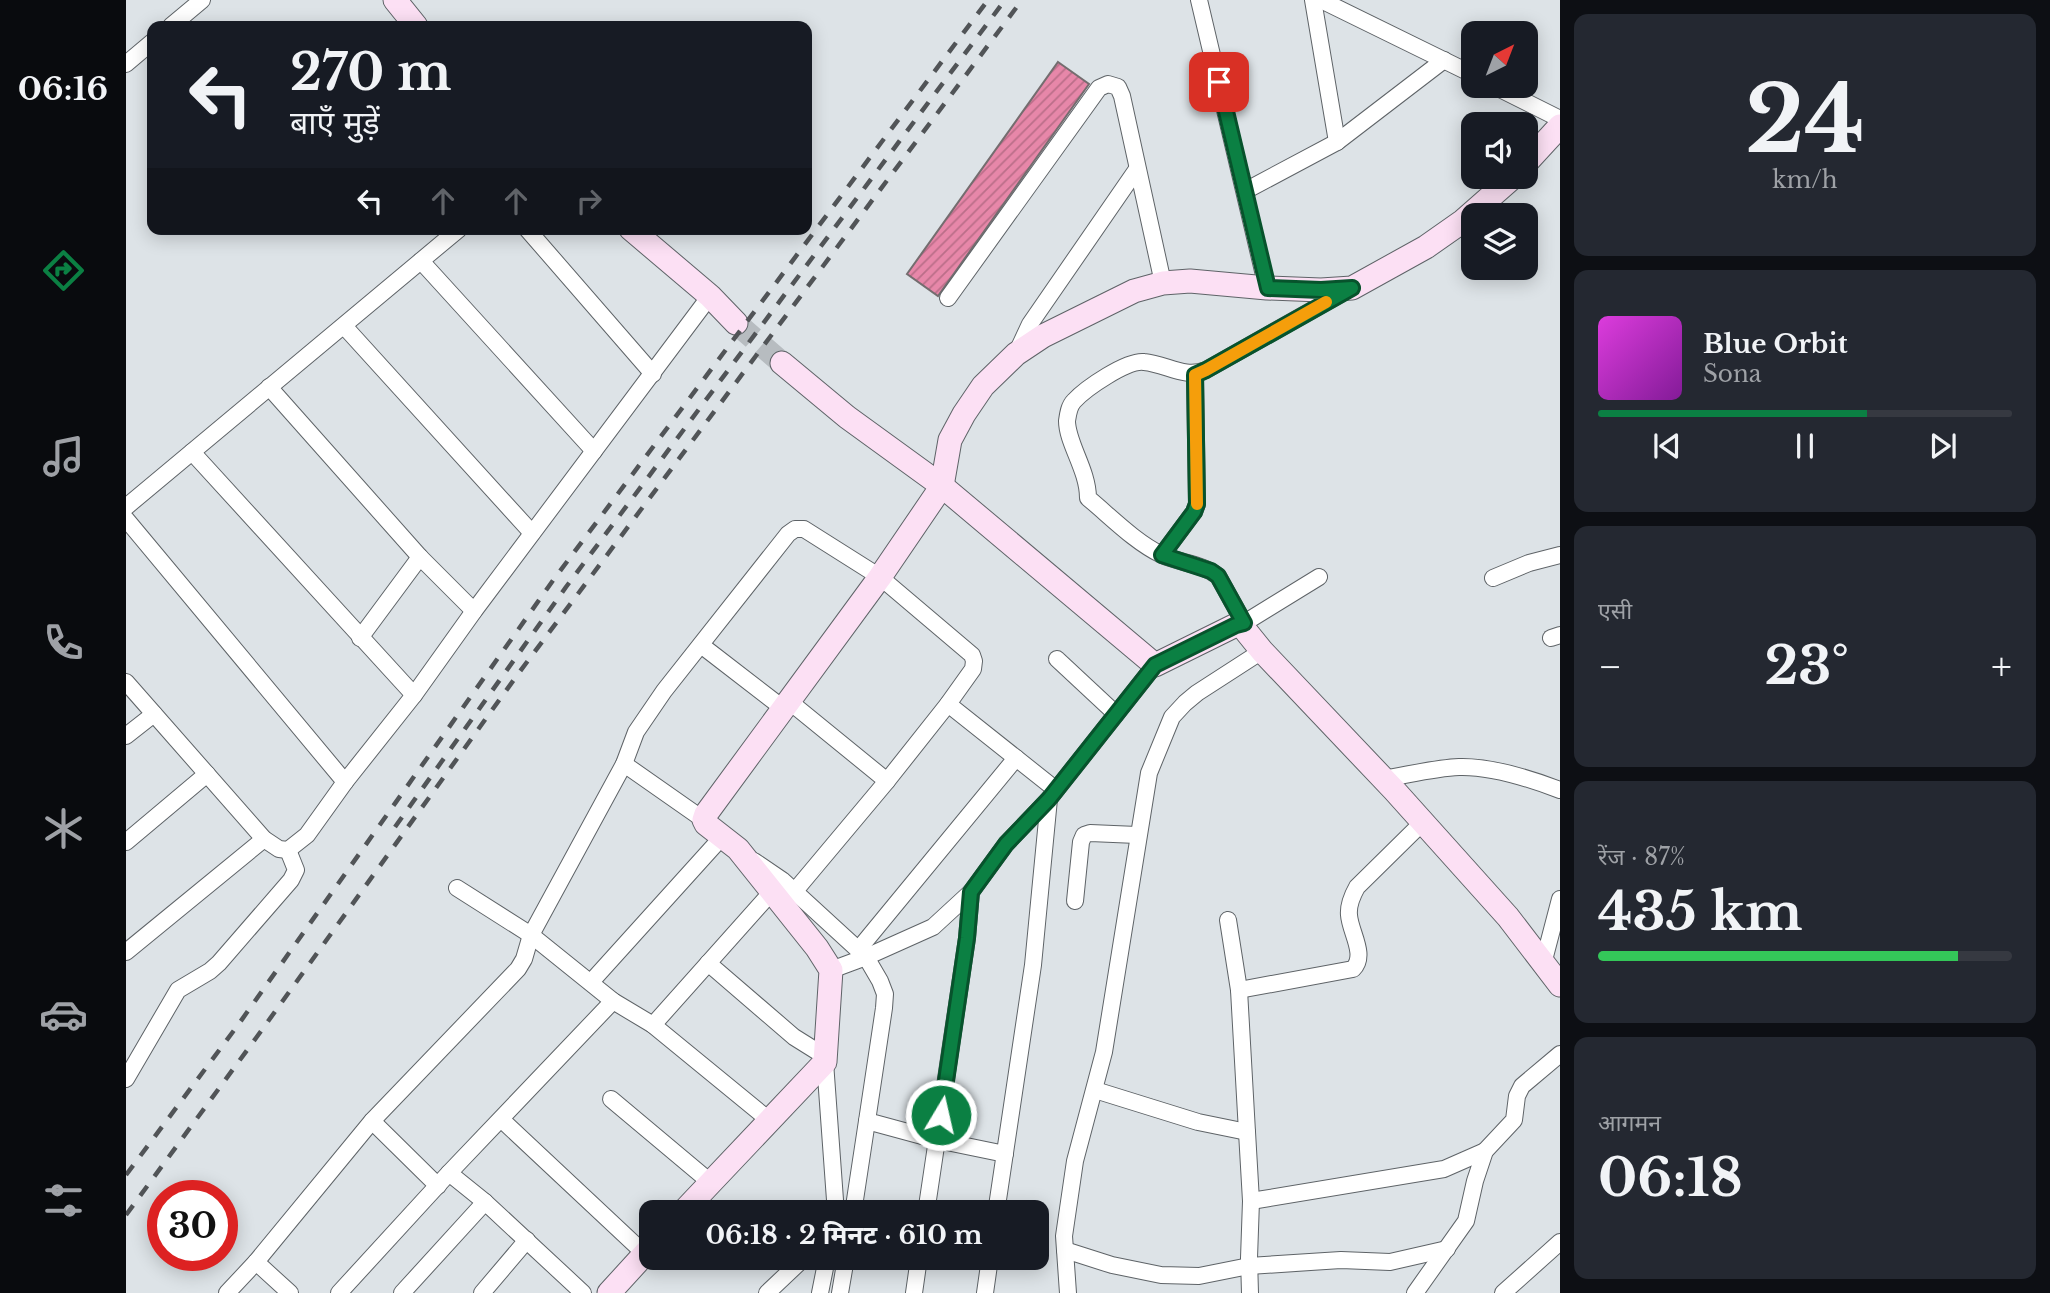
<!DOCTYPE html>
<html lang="hi">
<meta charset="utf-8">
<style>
:root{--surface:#171b24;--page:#242831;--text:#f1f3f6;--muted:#9ea1a6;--line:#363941;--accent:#0b8043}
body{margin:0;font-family:"Libre Baskerville","Noto Sans Devanagari",serif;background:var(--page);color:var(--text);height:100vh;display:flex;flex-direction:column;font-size:26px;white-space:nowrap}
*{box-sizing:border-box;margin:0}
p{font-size:23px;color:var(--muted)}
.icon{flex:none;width:38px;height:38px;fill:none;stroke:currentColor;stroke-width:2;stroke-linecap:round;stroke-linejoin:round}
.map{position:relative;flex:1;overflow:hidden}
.drawer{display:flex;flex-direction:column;gap:14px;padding:14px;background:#0d0f14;width:490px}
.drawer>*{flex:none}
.hud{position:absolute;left:21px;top:21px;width:665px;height:214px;border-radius:14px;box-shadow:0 4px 18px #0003;background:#171b24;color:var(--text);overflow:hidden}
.needle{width:46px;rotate:42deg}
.controls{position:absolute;left:1335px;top:21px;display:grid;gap:14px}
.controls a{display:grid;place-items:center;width:77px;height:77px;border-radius:14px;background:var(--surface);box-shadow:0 4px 18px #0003;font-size:35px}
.speed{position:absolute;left:21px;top:1180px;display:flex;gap:14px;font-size:35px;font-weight:700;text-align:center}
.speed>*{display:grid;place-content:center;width:91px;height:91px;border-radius:50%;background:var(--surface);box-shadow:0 4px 18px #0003;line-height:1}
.speed .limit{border:10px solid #d22;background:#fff;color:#111}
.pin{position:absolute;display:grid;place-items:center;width:60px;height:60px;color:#fff;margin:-30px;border-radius:14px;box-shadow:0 4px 10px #0006}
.me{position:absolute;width:77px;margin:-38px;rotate:9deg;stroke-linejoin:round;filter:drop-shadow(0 0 5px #0008)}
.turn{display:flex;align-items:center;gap:24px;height:147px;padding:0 28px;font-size:32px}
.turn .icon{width:91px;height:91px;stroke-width:2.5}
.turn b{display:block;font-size:49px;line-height:60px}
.lanes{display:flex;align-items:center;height:66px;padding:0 28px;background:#0003;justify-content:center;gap:35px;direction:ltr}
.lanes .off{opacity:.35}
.big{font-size:52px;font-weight:700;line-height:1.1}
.drawer .card{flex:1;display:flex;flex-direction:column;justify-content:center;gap:10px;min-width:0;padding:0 24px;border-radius:14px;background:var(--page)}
.drawer .dial{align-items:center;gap:0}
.dial b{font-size:91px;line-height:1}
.song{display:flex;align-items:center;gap:21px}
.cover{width:84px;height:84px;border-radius:10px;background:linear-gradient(135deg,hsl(300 70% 55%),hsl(290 70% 35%))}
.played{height:7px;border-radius:4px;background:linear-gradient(90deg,var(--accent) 65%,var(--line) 65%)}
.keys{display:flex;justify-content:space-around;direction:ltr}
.heat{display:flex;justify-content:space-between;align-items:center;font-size:38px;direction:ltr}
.charge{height:10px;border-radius:5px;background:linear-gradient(90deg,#34c759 87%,var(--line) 0)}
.trip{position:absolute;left:513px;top:1200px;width:410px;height:70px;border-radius:14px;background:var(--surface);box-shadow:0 4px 18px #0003;font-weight:700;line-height:70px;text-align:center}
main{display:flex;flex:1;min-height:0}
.tabs{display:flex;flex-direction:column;width:126px;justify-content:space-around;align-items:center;background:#090b0e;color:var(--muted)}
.tabs .icon{width:49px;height:49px}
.tabs .on{color:var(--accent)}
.tabs b{font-size:32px;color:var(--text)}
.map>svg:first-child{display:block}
.building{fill:url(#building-hatch);stroke:#746d6f;stroke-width:2}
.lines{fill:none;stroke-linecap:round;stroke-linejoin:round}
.secondary-tunnel{stroke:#b7bcc0;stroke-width:23;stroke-dasharray:23 11;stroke-linecap:butt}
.street-casing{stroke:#5e6367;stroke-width:18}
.secondary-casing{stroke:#5e6367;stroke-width:25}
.street{stroke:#fff;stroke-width:16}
.secondary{stroke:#fce0f4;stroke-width:23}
.rail{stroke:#515457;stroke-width:4.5;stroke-dasharray:12 12;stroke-linecap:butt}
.route-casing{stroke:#07532c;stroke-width:18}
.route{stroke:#0b8043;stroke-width:12}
.slow{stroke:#f59e0b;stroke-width:12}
</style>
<main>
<nav class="tabs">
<b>06:16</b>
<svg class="icon on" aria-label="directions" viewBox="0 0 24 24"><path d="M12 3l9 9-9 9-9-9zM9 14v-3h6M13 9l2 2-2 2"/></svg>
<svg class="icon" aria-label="music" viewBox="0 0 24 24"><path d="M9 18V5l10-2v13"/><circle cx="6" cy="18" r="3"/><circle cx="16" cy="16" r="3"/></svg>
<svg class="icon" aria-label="phone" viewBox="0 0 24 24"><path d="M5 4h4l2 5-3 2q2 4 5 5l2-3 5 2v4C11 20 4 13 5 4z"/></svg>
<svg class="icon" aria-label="climate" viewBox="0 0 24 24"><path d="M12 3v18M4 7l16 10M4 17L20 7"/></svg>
<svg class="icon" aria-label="car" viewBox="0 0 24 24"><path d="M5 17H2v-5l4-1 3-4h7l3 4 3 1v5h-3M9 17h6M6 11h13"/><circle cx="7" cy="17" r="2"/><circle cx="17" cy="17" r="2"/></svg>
<svg class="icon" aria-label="filters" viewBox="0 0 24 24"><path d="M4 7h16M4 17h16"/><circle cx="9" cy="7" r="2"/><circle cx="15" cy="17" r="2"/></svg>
</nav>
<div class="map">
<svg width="1434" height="1293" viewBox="0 0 1434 1293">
<defs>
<pattern id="building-hatch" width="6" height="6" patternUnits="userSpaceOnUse" patternTransform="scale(1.75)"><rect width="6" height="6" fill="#e787a9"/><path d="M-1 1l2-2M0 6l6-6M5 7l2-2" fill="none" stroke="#bb6e89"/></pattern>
</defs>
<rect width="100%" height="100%" fill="#dde3e7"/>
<polygon class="building" points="932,62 963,84 812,296 781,274"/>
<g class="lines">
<polyline class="secondary-tunnel" points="610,323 656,363"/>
<g class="street-casing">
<g id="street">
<polyline points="1073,0 1141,288"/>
<polyline points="1187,0 1211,142"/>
<polyline points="1195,0 1348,75"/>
<polyline points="45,26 76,0"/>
<polyline points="0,64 26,42"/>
<polyline points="1368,86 1434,119"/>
<polyline points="1119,191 1211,142 1318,60"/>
<polyline points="401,229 527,374"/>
<polyline points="295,261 468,451"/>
<polyline points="822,298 973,88 982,84 992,87 996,96 1037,283"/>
<polyline points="218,326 406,533"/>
<polyline points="890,354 904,324 1011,169"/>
<polyline points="143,387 294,557 348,611"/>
<polyline points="66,452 288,695"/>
<polyline points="0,507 333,229"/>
<polyline points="0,519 219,782 181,835 162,850 153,849 138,839 0,682"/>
<polyline points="1036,555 1068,512 1071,504 1069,375"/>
<polyline points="1367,578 1403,563 1434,555"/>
<path d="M1118,623L1092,576C1077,564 1054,563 1036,555C1009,542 985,517 962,498C962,470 941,443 941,421C942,414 943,406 948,401C960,388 1001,360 1018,362C1041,364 1058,379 1080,370L1220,291"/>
<polyline points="1115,625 1193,577"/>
<polyline points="234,638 294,557"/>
<polyline points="1425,638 1434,635"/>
<polyline points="575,645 658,709"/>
<polyline points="931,659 990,714"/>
<polyline points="664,702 761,781"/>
<polyline points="822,704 929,789"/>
<polyline points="0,736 28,714"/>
<polyline points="498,764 578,820"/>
<path d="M1257,779C1282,775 1308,768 1333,767C1364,766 1405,779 1434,790"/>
<polyline points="219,782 288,695 348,611 584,296"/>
<polyline points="0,842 81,774"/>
<polyline points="628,861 656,880 740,957 754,981 759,994 758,1008 741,1121 811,1140 879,1154"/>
<polyline points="331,888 405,935 487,1001 527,1025 643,1120"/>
<polyline points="949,901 955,842 958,835 964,833 1011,835"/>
<polyline points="1102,920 1113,990 1121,1132 1125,1201 1123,1258 1124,1293"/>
<polyline points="732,950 890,758"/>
<polyline points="0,952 138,839"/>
<polyline points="582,963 668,1037 700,1057"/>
<polyline points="1417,964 1434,899"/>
<polyline points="705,970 740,957 807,927 845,892 880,844 923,799 1029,665"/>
<polyline points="465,982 596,837"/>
<path d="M1113,990L1227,969C1241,955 1224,932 1223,915C1222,905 1226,896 1231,887L1297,822"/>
<polyline points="527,1025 651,886"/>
<polyline points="699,1062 709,1200 708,1213"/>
<polyline points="0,1079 52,990 84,971 93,963 165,880 170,870 162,850"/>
<polyline points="969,1090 1072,1122 1121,1132"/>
<polyline points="485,1099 584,1182"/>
<polyline points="376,1120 519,1254"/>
<polyline points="246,1121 312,1186"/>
<polyline points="323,1173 359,1202"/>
<polyline points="1125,1201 1318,1169 1359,1151"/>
<polyline points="727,1213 741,1121"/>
<polyline points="800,1213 841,938 845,892"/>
<polyline points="870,1213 907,965 923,799"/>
<polyline points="939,1250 986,1265 1035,1275 1073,1276 1123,1266 1215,1260 1264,1262 1321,1249"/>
<polyline points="130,1262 164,1293"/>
<polyline points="101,1293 130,1262 246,1121 392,969 398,959 405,935 498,764 510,732 538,691 662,534 669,529 678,529 754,577 846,655 848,661 847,669 822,704 761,781 668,892"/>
<polyline points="213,1293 323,1173 487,1001"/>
<polyline points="276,1293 359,1202 457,1293"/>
<polyline points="356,1293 401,1240"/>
<polyline points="641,1293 678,1258"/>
<polyline points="694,1293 701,1258"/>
<polyline points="714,1293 720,1258"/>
<polyline points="788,1293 793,1258"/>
<polyline points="859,1293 864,1258"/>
<polyline points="942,1293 938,1236 949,1161 978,1052 1023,773 1046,717 1059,703 1071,693 1136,651"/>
<polyline points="1289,1293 1340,1221 1349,1181 1359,1151 1388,1120 1391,1096 1396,1086 1434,1054"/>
<polyline points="1377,1293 1434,1242"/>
</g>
</g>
<g class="secondary-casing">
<g id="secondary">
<polyline points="269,0 290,26"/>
<polyline points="1400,163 1434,126"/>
<polyline points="505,229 584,296 610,323"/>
<polyline points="656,363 721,417 816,486 1029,665 1110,625 1115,625 1136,651 1268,790 1382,917 1434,985"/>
<polyline points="556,1213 699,1062 705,970 691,948 612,849 580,824 578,820 580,814 754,577 816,486 824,440 838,414 857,386 890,354 917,336 1008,291 1037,283 1064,281 1141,288 1195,290 1226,288 1300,247 1337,221 1387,177"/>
<polyline points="483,1293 525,1247"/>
</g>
</g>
<use href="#street" class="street"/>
<use href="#secondary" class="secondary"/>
<g class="rail">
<polyline points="269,827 440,587 879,0"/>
<polyline points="0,1175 112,1025 428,579 862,0"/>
<polyline points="0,1215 130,1038 392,674 896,0"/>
</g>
</g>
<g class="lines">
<g class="route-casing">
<polyline id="route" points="815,1115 841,938 845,892 880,844 923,799 1029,665 1110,625 1118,623 1092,576 1085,571 1036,555 1068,512 1071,504 1069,375 1080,370 1226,288 1195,290 1142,288 1093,82"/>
</g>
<use href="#route" class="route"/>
<polyline class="slow" points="1071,504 1069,375 1080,370 1200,302"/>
</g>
</svg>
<div class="controls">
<a><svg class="needle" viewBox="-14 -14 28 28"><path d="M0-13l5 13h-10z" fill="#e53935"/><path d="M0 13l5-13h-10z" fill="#9ea1a6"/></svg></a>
<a><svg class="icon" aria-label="sound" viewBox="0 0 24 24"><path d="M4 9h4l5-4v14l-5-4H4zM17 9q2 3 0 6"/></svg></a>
<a><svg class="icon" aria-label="layers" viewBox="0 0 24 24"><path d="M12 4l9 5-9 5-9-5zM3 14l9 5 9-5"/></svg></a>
</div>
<div class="speed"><div class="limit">30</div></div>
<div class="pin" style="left:1093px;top:82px;background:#d93025"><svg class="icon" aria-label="arrive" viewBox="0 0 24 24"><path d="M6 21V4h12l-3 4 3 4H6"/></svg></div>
<svg class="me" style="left:815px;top:1115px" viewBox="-20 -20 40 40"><circle r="17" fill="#0b8043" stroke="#fff" stroke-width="3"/><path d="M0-11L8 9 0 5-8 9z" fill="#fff"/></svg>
<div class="trip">06:18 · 2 मिनट · 610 m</div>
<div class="hud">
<div class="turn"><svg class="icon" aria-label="left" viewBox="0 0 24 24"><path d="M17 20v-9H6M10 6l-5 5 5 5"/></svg><div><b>270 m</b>बाएँ मुड़ें</div></div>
<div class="lanes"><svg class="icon" aria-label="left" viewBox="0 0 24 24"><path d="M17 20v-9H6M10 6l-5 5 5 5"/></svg><svg class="icon off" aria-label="ahead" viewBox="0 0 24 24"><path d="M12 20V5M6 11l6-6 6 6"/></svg><svg class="icon off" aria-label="ahead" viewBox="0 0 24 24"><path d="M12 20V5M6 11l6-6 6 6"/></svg><svg class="icon off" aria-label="right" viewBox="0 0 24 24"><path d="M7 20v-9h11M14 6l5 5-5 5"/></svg></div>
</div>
</div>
<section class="drawer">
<div class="card dial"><b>24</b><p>km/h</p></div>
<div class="card">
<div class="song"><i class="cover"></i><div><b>Blue Orbit</b><p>Sona</p></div></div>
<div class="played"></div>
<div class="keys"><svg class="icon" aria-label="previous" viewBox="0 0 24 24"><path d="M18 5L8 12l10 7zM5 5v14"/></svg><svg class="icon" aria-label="pause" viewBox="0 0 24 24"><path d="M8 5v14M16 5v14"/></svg><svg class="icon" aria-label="next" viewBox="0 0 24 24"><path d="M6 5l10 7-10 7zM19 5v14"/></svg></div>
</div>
<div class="card"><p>एसी</p>
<div class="heat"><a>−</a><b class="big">23°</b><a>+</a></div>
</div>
<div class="card"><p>रेंज · 87%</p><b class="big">435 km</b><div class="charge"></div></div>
<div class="card"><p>आगमन</p><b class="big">06:18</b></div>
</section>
</main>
